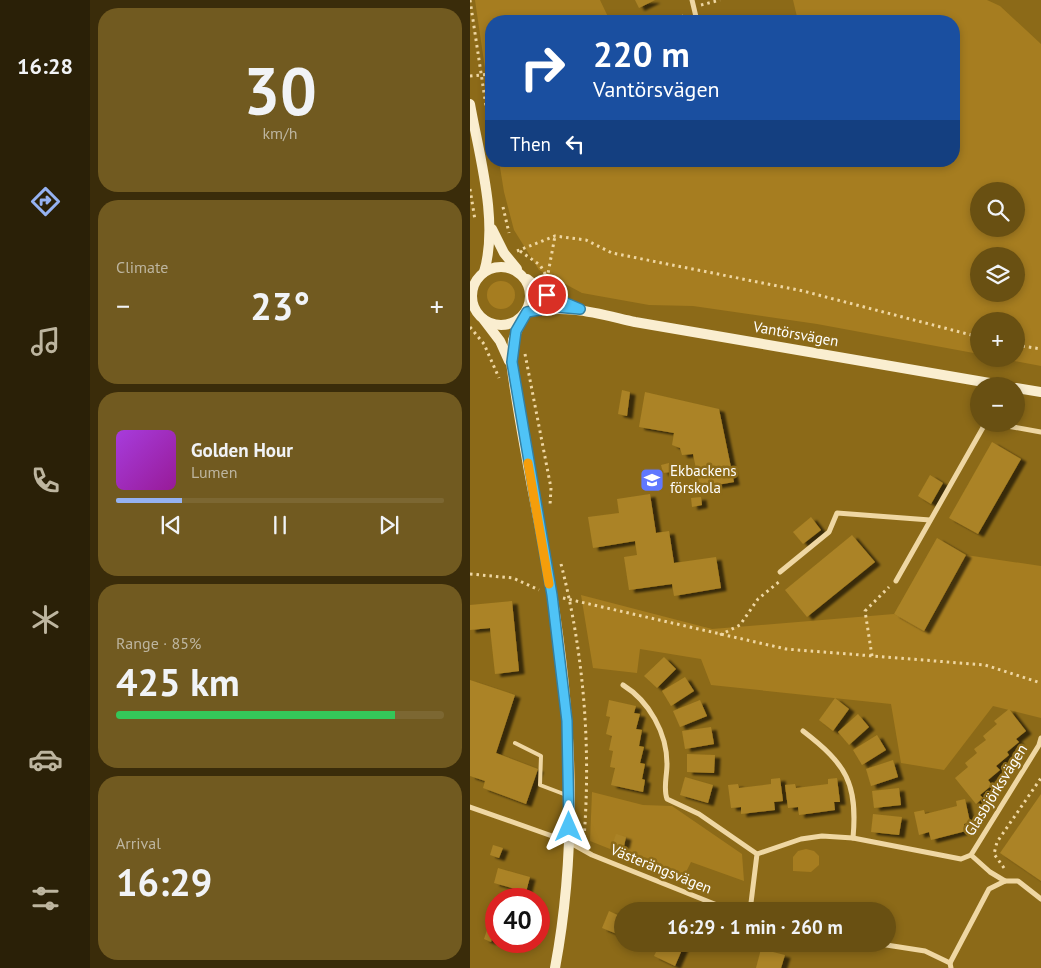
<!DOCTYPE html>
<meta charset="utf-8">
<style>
:root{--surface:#695012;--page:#715a20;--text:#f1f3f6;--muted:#bdb59f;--line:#7c6732;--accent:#95b2f1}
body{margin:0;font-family:"PT Sans",sans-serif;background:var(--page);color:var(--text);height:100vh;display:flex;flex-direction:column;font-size:19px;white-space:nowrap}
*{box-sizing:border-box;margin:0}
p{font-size:16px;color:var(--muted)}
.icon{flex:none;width:28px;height:28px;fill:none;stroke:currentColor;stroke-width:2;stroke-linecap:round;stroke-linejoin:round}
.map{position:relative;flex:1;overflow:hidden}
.details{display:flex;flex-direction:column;gap:8px;padding:8px;background:#3a2c0a;width:380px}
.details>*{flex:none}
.top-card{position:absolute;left:15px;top:15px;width:475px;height:152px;border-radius:20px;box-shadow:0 2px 8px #0003;background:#1a4fa0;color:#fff;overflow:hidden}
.tools{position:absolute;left:500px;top:182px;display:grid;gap:10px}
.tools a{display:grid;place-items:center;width:55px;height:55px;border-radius:50%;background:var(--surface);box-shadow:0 2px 8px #0003;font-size:25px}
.speed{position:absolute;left:15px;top:888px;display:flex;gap:10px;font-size:25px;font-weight:700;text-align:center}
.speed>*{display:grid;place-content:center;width:65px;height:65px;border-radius:50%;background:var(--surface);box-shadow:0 2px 8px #0003;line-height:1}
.speed .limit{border:8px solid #d22;background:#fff;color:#111}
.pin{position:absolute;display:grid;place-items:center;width:42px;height:42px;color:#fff;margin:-21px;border:2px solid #fff;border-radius:50%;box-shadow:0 1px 5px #0007}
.me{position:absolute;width:55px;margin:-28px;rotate:0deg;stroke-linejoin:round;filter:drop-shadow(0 0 4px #0008)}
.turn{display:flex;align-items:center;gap:18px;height:105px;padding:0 25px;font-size:22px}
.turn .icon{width:65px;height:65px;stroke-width:2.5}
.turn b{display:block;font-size:35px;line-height:42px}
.then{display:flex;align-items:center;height:48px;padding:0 25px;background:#0003;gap:10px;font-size:19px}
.big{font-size:38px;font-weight:700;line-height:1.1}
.details .tile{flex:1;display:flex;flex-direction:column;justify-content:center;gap:8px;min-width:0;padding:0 18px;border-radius:20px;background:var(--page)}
.details .dial{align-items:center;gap:0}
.dial b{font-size:65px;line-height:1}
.song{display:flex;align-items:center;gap:15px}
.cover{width:60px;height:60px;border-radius:8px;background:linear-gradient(135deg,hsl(280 70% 55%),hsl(300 70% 35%))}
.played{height:5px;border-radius:2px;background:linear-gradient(90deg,var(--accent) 20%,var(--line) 20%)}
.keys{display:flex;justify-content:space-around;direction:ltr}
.heat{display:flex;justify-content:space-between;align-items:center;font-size:28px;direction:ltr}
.charge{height:8px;border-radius:4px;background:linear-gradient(90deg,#34c759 85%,var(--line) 0)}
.trip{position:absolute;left:144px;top:902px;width:282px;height:50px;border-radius:25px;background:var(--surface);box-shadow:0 2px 8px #0003;font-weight:700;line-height:50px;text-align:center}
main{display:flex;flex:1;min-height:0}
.tabs{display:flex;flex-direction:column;width:90px;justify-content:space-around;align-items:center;background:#2a2007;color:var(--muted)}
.tabs .icon{width:35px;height:35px}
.tabs .on{color:var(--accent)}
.tabs b{font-size:22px;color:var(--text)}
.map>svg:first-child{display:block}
.green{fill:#a67d20;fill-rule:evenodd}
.building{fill:#ab8326;filter:url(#shadow)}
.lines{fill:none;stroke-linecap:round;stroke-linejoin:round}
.path{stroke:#efd7a3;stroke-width:3;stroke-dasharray:2.5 4;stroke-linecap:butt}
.lane{stroke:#efd7a3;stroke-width:4}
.street{stroke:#efd7a3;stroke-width:5}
.secondary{stroke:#faeed0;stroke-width:10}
.route-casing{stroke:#337fa1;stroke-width:12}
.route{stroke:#4fc3f7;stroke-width:9}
.slow{stroke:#f59e0b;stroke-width:9}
.labels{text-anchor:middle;stroke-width:5;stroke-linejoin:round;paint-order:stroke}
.street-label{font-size:15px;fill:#fff;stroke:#8c6a18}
.poi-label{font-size:15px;fill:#fff;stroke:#8c6a18;text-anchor:start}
</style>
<main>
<nav class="tabs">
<b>16:28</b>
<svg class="icon on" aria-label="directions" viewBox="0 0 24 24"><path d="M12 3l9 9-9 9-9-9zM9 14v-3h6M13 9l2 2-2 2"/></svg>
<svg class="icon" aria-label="music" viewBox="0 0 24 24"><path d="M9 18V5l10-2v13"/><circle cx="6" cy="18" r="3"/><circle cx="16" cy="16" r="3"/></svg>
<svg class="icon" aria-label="phone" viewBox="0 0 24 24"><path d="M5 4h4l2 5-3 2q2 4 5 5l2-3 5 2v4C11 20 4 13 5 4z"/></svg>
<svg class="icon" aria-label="climate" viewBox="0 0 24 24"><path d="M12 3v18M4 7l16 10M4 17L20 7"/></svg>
<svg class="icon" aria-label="car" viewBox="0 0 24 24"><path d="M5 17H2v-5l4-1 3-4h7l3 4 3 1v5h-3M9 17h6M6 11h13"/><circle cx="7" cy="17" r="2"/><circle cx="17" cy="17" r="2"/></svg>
<svg class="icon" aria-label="filters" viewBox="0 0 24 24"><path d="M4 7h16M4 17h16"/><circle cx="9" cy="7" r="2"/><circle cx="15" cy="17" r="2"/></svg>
</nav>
<section class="details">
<div class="tile dial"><b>30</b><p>km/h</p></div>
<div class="tile"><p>Climate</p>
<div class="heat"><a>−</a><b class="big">23°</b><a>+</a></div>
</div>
<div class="tile">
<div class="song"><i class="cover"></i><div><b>Golden Hour</b><p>Lumen</p></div></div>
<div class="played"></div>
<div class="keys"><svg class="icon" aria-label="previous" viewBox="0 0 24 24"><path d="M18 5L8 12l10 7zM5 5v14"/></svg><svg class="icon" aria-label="pause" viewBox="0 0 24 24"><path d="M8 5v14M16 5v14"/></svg><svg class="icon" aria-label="next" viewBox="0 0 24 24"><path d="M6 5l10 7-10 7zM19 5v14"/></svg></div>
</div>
<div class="tile"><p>Range · 85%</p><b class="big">425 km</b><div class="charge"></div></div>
<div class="tile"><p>Arrival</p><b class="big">16:29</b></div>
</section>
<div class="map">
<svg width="571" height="968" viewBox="0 0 571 968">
<defs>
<filter id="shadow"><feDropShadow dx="5.5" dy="3" stdDeviation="1" flood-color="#0009"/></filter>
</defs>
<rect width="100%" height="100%" fill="#8c6a18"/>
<g class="green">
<polygon points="5,0 130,0 140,21 21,21 21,110"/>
<path d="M323,0H517L530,6L571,44V366L534,359H546V321H509V354L347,324L223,306L179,305L112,293L69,270L44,230L34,192L29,161H484V21H328ZM546,191V229H509V191ZM546,256V294H509V256Z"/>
<circle cx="31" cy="295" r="14"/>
<polygon points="496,555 571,566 571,718 523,706 474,770 431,763 421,704 241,685 231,659 170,649 167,673 123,668 111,595 242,629 424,614 454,630"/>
<polygon points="122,792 173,805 202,806 272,854 274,881 221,862 213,878 120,841"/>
<polygon points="336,849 344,851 349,856 349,865 341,872 323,871 323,857 328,851"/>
</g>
<g class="building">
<polygon points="165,0 185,0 169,8"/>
<polygon points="152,390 160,392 157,416 148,414"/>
<polygon points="175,392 249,409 264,482 230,488 223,454 212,455 210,448 202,445 204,433 169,427"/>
<polygon points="522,442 551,459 508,534 479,518"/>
<polygon points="199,463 201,472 193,473 191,465"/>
<polygon points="460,475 473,483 461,504 448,496"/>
<polygon points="180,494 186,533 199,531 204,563 246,557 251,588 204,596 202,584 159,590 154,557 167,555 165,541 123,548 118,517 149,513 147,499"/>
<polygon points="231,497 232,505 222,507 221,498"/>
<polygon points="341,517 351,530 333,544 323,532"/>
<polygon points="382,535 405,562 337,617 315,590"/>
<polygon points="467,538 496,555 454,631 424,614"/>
<polygon points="42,601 49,671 25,674 20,628 0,630 0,605"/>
<polygon points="194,657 206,669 187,688 174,676"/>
<polygon points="215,677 224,691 201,706 192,691"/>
<polygon points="0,680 45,695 26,753 68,769 56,804 13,788 15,781 0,776"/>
<polygon points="365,698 379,709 363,731 349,720"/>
<polygon points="139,700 166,706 164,713 170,714 166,729 172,730 169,746 174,747 170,763 175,764 172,779 175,780 173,792 141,785 145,768 140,767 143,751 139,750 142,736 136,734 140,717 136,716"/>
<polygon points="230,700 237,716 210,727 203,711"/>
<polygon points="539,709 556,731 546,739 549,742 537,752 539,755 526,766 530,770 518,780 522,785 510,795 513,798 506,804 485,778 498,767 495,763 507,753 504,749 516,740 513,736 527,724 524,721"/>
<polygon points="388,714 399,727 379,745 368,732"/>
<polygon points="241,727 244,744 215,749 212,731"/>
<polygon points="407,735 416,750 392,765 383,750"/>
<polygon points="217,754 245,755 244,773 217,772"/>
<polygon points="423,760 428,777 401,786 396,769"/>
<polygon points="215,777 243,785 238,803 210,795"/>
<polygon points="310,778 313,801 304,802 305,810 271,814 271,807 261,808 258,785 268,784 269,788 301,784 301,779"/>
<polygon points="367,778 370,802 364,802 365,810 329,815 328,807 318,808 315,785 325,784 326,788 358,784 358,779"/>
<polygon points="429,788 431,805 404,808 402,791"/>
<polygon points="571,794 571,881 530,853"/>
<polygon points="495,799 500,822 494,824 496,831 461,840 459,832 449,835 444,812 454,810 455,814 487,806 486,801"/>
<polygon points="403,814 432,817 429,835 401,832"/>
<polygon points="146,834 156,837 154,846 143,843"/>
<polygon points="23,845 33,848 29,858 20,855"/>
<polygon points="28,868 60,877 56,892 24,883"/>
<polygon points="139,911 152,917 152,936 132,928"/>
<polygon points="17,930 24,933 21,942 14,939"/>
<polygon points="190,944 214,945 205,966 184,956"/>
<polygon points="291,949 315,955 311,968 286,968"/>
</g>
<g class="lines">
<g class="path">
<polyline points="0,0 19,126"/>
<polyline points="231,5 250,0"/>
<polyline points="206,21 216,14"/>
<polyline points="0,76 21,74"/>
<polyline points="0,189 5,220"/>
<polyline points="33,207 39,233"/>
<polyline points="47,251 85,236 116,240 142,253 333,291 509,337"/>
<polyline points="50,251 70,265 77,277"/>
<polyline points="77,279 85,236"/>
<polyline points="0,327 14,344 29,378"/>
<polyline points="546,345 571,349"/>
<polyline points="55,354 81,488 80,505"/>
<path d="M91,564C114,653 121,747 114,838"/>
<polyline points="0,574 43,578 69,590"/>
<polyline points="93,598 316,649 515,665 571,683"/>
<polyline points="250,635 270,625 288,599 310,581"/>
<polyline points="402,656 395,611 419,587"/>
<polyline points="534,868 524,854 527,842 571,778"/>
</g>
<polyline class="lane" points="45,743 71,756 70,785 99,796"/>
<g class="street">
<polyline points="222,0 227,21"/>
<polyline points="526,424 571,432"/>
<polyline points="310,572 359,532 367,513 460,520"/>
<polyline points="426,581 515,424"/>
<path d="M153,685C179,701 197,733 197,764C197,777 193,788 197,799L229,814L287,854L280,911"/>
<path d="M333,731C376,764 388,783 383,838"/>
<polyline points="0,807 99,842 122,855 262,911"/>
<polyline points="287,854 331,839 352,836 383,838 491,859 501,855 569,745 571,738"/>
<polyline points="501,855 520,872 535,881"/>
<polyline points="410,944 455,951 480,963 481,968"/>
<polyline points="480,963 519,889 535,881 548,881 571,899"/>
</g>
<g class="secondary">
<path d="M0,104C9,155 29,222 14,272"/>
<polyline points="22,229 34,253 47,269"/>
<circle cx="31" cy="296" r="29"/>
<polyline points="57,279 77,295 100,306"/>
<path d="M57,312C99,304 125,313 165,322L537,386"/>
<path d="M53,317L43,340L41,362C51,440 69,517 82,594C102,717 108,846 85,968"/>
<polyline points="14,320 30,341 39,361"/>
<polyline points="546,388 571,392"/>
</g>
</g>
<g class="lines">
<g class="route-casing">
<polyline id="route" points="77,295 110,309 87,307 57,312 46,331 42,362 82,595 97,721 99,827"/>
</g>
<use href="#route" class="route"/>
<polyline class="slow" points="58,463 79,584"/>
</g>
<defs>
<g id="school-square" transform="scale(1.25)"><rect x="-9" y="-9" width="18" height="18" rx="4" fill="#6078ff" stroke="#8c6a18"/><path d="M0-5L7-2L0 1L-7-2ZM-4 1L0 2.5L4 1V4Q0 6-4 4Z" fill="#fff"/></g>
</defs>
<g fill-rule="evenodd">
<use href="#school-square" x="182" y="480"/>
</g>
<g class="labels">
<g class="street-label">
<text transform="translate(326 334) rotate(10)" y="5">Vantörsvägen</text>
<text transform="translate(526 790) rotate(-58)" y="5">Glasbjörksvägen</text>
<text transform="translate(191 869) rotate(22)" y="5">Västerängsvägen</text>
</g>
<g class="poi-label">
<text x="200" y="476">Ekbackens<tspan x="200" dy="17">förskola</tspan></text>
</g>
</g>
</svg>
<div class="tools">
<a><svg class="icon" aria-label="search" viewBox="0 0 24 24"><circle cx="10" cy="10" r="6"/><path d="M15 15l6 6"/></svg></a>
<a><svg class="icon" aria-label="layers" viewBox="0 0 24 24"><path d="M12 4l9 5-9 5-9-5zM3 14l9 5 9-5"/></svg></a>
<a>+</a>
<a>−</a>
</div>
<div class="speed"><div class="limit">40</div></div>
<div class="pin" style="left:77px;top:295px;background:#d93025"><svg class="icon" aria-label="arrive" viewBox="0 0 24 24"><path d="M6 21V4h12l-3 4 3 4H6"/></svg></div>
<svg class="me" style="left:99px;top:827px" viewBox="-20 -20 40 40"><path d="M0-17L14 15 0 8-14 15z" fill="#4fc3f7" stroke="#fff" stroke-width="4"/></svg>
<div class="trip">16:29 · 1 min · 260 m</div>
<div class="top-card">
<div class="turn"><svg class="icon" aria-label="right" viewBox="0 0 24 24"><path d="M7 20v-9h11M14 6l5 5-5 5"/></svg><div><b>220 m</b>Vantörsvägen</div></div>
<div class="then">Then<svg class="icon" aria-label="left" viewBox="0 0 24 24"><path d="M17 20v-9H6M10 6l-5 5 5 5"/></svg></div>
</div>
</div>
</main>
